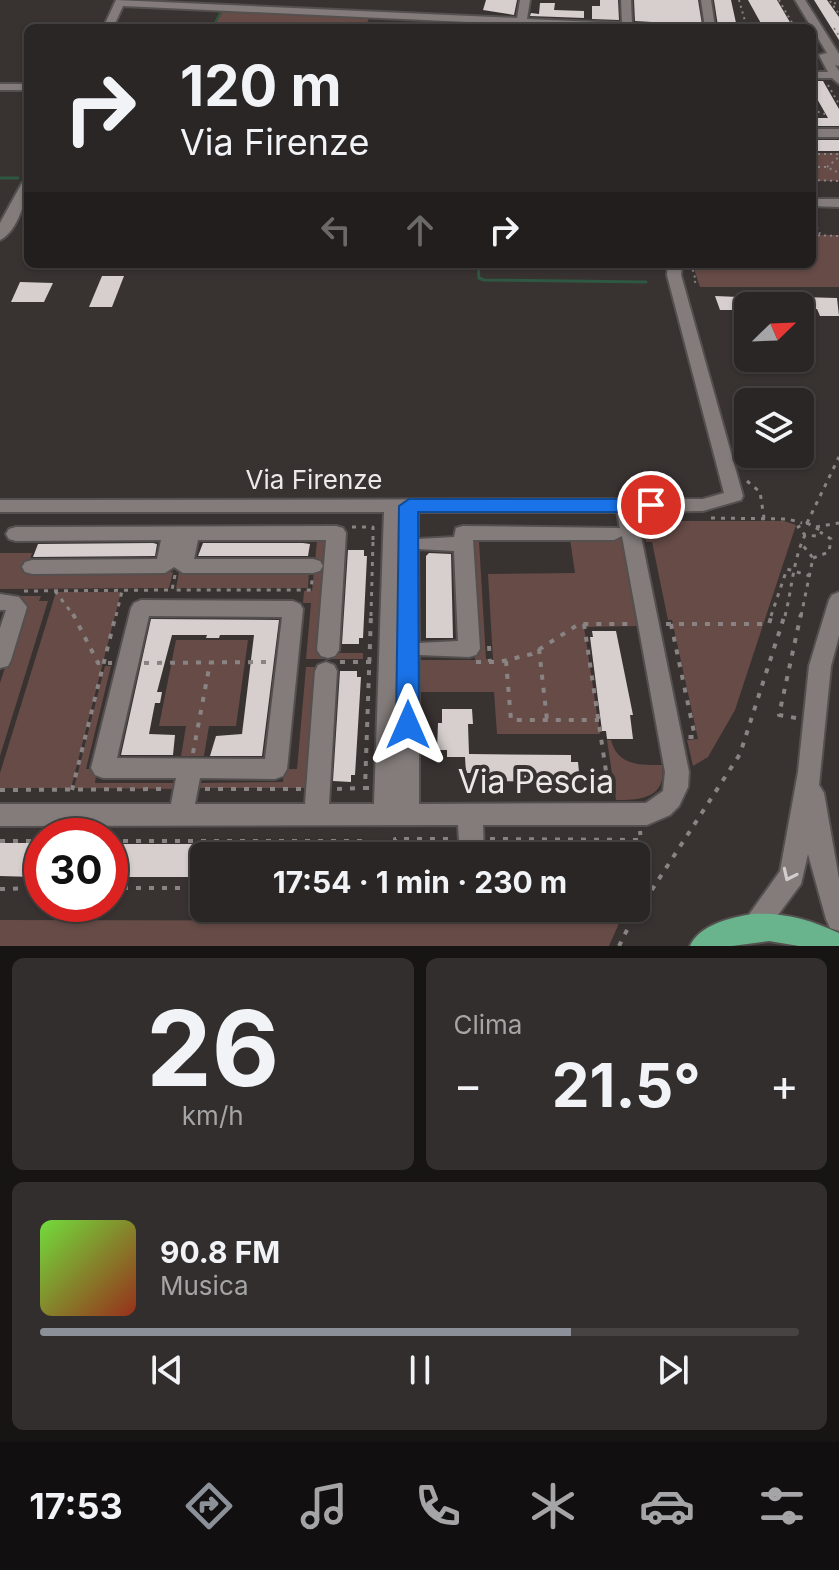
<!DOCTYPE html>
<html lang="it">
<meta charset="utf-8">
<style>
:root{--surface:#2a2625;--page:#322e2d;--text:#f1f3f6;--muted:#a5a5a7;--line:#464342;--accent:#8c9099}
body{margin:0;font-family:Inter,sans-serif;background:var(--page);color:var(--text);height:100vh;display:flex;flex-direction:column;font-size:30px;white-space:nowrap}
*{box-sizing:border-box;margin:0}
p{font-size:26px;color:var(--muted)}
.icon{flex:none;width:44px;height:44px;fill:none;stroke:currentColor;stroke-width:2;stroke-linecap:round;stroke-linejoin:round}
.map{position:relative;height:946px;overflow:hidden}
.drawer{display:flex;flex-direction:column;gap:12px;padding:12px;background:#171514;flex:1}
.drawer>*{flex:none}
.banner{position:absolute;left:24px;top:24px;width:792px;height:244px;border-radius:12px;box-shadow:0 2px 6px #0004,0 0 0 2px var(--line);background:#2a2625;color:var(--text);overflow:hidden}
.needle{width:52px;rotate:67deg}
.fabs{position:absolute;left:734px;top:292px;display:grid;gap:16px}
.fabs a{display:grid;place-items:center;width:80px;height:80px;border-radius:12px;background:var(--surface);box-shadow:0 2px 6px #0004,0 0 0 2px var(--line);font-size:40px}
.speed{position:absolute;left:24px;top:818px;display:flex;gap:16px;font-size:40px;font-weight:700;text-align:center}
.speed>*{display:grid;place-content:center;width:104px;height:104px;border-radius:50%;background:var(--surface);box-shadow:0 2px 6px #0004,0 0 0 2px var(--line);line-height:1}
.speed .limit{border:12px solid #d22;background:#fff;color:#111}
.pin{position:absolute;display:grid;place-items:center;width:68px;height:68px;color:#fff;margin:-34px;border:4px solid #fff;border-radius:50%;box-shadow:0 2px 8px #0007}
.me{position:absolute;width:88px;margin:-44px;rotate:0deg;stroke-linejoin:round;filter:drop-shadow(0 0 6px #0008)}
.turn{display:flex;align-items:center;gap:28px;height:168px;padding:0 24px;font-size:36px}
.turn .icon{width:104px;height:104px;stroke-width:2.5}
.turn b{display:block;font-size:56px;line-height:68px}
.lanes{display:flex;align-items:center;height:76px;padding:0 24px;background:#0003;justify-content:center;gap:40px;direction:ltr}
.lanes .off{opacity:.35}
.big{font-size:60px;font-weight:700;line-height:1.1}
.drawer .widget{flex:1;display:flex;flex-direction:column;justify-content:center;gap:12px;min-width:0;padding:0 28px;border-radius:12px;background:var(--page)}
.drawer .dial{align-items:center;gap:0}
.dial b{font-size:104px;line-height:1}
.song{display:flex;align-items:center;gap:24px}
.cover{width:96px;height:96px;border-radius:12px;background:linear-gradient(135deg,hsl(100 70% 55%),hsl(10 70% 35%))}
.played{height:8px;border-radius:4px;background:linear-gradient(90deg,var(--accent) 70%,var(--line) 70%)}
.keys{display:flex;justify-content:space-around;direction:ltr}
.heat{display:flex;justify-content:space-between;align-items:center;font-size:44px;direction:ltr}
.drawer .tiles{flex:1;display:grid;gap:12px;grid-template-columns:1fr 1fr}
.widget:last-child{grid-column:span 2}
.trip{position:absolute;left:190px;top:842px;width:460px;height:80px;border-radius:12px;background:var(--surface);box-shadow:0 2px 6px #0004,0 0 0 2px var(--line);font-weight:700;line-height:80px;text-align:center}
.tab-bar{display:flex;height:128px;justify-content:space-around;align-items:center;background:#110f0f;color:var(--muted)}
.tab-bar .icon{width:56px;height:56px}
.tab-bar .current{color:var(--accent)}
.tab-bar b{font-size:36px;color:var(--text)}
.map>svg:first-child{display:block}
.green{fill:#664b47}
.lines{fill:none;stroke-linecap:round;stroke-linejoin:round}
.stream-far1{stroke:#2f5842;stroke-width:2}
.stream{stroke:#2f5842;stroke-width:3}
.building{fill:#d6cfcd}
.minor-casing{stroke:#54504f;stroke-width:4}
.major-casing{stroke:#54504f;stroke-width:4}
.path-far2{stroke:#898483;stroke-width:2;stroke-dasharray:2 4;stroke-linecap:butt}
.path-far1{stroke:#898483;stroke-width:3;stroke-dasharray:4 6;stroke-linecap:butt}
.path{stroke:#898483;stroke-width:4;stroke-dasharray:5 8;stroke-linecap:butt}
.minor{fill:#837c7b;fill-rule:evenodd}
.major{fill:#69b48d;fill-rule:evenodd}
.oneway{stroke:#d2cecd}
.route{fill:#1a73e8;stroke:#114b97;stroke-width:2}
.labels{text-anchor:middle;stroke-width:8;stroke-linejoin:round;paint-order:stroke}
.street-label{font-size:26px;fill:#ece9e8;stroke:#383231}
.near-street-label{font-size:32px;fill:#ece9e8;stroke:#383231}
</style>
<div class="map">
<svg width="839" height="946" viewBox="0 0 839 946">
<rect width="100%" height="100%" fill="#383231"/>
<g class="green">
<polygon points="224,9 370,16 365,28 213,28"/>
<rect x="812" y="153" width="27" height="28"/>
<polygon points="812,235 839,235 839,287 700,287 694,269 734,270 733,264 812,264"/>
<polygon points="641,521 784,521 796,525 735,710 708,757 693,766 687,740 698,739 672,620 668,620 652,542 646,542"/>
<polygon points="570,539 621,539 638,626 584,627 600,734 497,734 494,692 420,692 419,660 475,660 468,541 479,541 486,659 493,660 488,574 575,573"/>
<polygon points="317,541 329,541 321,653 363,653 363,659 306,659 311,603 303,603 304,591 312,591"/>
<polygon points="0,553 32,553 26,572 173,572 169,588 0,589"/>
<polygon points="309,571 308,588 176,588 179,572"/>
<polygon points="56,592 121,592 71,788 0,788 0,773"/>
<polygon points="8,596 41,596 39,601 48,601 0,756 0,683 23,613"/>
<polygon points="176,640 248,640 236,726 209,726 204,756 181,756 186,726 159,726"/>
<polygon points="105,666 111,666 86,769 97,769 95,783 179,783 178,789 74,788"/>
<polygon points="306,667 319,667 309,788 197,788 198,783 283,782 284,769 297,769"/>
<path d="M607,740H611C618,766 640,765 662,765C667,798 641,800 616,800Z"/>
<polygon points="0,920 620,921 609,946 0,946"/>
</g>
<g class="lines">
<g class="stream-far1">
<polyline points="212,28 222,10"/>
<polyline points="0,84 28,84"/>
</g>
<g class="stream">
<polyline points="0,178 18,178"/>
<polyline points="478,264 479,278 484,280 646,282"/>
</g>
</g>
<g class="building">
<polygon points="486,0 517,0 514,15 483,10"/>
<polygon points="600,0 618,0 619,20 592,19 592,6 600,6"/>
<polygon points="634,0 698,0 702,25 635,21"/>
<polygon points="714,0 731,0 736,23 718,26"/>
<polygon points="748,0 777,0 791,24 763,27"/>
<polygon points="814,0 827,0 839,17 839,40"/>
<polygon points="540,3 555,3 554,10 584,11 584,18 530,16 531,13 539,14"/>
<polygon points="812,81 823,81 839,109 839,126 812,126 812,118 828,118 812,90"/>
<rect x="812" y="140" width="27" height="11"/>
<polygon points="102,276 124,276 112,307 89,307"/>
<polygon points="20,282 53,283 44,302 11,302"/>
<polygon points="715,296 739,297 744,310 720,310"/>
<polygon points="800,297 837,298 839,316 820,316 817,309 800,309"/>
<polygon points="203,543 303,543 310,544 308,556 198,556"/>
<polygon points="38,544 153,543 157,544 155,556 33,557"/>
<polygon points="348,550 364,550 364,556 367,556 363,638 359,638 359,644 342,644"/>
<polygon points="429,553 451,554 453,638 426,638 426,556"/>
<polygon points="151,619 279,620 262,756 210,756 216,736 242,734 254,635 220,635 219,638 206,638 207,635 172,635 157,692 162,692 160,703 155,703 149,734 175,735 173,755 121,755"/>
<polygon points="592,631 616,631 633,715 630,715 633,739 607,739 606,731 602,731 590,637 593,637"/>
<polygon points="340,671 357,671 357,677 361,677 355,775 351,775 351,782 333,781"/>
<polygon points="442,709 472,709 473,724 468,724 469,754 571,755 571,762 578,762 580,782 474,781 474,773 466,773 465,757 447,757 447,750 437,750 438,723 442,723"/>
<polygon points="0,843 42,843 34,877 0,876"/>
<polygon points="110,844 355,844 360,856 204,856 204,877 110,877"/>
</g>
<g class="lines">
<g class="minor-casing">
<g id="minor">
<polygon points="116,0 517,18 520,0 530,0 527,19 622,23 621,0 631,0 632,24 661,25 666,28 595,28 123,6 113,28 103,28"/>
<polygon points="701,0 711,0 715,28 705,28"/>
<polygon points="795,0 805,0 839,54 839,66 835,65 839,71 839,84 832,78 812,78 812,72 828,72 819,55 827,53"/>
<rect x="0" y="84" width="28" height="6"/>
<rect x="812" y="129" width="27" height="8"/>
<path d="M28,179C28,197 17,232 0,240V223L22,183Z"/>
<polygon points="816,199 839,199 839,207 812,206 812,200"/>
<path d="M668,264H682L681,275L743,496L741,500L703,511L636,512L689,772L688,787L679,806L670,815L647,825H483L484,856H460L458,825L0,826V804H171L176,778H103L95,775L91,768L131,608L134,603L141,600L293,601L300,604L303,609L287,769L283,776L275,779L200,778L195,804H305L315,671L318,665L326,662L334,665L337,671L329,804H374L384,512H0V500L703,499L724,493L667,275ZM418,512H617L620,528L463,526L456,528L454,537L418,539ZM622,536L665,772L663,791L646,803L419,804V655L469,657L476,655L480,649L473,540H614ZM418,549L454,551L458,641L419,643ZM149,616L282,617L265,759L117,758Z"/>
<polygon points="336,526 343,528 346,533 339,650 335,656 328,658 321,656 317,650 326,540 198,540 194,559 313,559 320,561 323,566 320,571 313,573 183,573 174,567 165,573 32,574 25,572 22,567 25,562 32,560 157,559 161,540 16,541 9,539 6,534 9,529 16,527"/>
<polygon points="839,592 839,636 831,666 819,785 824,793 839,879 839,931 830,928 826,919 808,854 801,884 763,935 754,939 745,935 741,926 780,871 798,772 809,666 829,600 832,595"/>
<polygon points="0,594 19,597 27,607 11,660 8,666 0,668 0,628 6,610 0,610"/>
</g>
</g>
<g class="major-casing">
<path id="major" d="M752,914C784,912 811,920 839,933V946H799L769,941L732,946H690C700,924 731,918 752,914Z"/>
</g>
<g class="path-far2">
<polyline points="739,0 747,28"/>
<polyline points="779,0 795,28"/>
<polyline points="830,1 839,14"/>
<polyline points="834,3 839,4"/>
<polyline points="834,28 839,36"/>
<polyline points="828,85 839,104"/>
<polyline points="812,110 825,114"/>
<polyline points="812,154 839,154"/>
<polyline points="812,167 827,167 839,173"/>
<polyline points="827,167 839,157"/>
<polyline points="812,180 839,181"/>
<polyline points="812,216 820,234"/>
<polyline points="812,235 839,236"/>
<polyline points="691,264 696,281 692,285"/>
<polyline points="744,264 745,267"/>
</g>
<g class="path-far1">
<polyline points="747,481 760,492 764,518"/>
<polyline points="711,518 788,519 802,523"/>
<polygon points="807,523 818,529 816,536 805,535 798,527"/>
<polyline points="807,523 839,457"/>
<polyline points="352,527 373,527 373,540 378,540"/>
<polyline points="816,527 839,523"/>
<polyline points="813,558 829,552 831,539 820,532"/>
<polyline points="175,575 172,590 311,590 312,580"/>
<polyline points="24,591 172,590"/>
<polyline points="55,591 74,616"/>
<polyline points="116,616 122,591"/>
<polyline points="371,616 373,540"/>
<polyline points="771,616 787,569 810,576"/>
<path d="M785,616C792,589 793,560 805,535"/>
<polyline points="801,616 813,558 801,543"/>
</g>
<g class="path">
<polyline points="73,614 98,663 112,663"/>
<polyline points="584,624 610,798"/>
<polyline points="666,624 769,624 772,614"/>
<polyline points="671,624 695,737 687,737"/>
<polyline points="489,646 490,662"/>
<polyline points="539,649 547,720"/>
<polyline points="506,661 511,720 599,720"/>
<polyline points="340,662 372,662"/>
<polyline points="476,662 499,662 532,654 579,624 630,624"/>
<polyline points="144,663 268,662"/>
<polyline points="796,718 779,715 801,614"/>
<polyline points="193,753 210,663"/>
<polyline points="369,788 365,788 371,614"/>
<polyline points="205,789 301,789"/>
<polyline points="337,789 365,788"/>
<polyline points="0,790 165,789"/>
<polyline points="72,790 116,614"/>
<polyline points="490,839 641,840 640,831"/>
<polyline points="0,841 42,841"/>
<polyline points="110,841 368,841 368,856"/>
<polyline points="395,856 395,839 451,839"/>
<polyline points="110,888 204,888"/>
<polyline points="0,889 42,888"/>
<polyline points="619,946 631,922 740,754 785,614"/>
</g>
<use href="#minor" class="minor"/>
<use href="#major" class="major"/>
</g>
<defs><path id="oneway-chevron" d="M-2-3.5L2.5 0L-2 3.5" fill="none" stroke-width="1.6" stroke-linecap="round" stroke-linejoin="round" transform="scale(2)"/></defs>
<use class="oneway" href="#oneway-chevron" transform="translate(789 875) rotate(115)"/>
<polygon class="route" points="409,499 651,499 661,505 651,512 418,512 419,725 416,732 408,735 400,732 396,725 399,506"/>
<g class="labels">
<g class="street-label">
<text x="314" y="489">Via Firenze</text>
</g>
<g class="near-street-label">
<text x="536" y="793">Via Pescia</text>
</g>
</g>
</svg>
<div class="fabs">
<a><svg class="needle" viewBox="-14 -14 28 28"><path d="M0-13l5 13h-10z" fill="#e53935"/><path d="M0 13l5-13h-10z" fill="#a5a5a7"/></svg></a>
<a><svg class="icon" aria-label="layers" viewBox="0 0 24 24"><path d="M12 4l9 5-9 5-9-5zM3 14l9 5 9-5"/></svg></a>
</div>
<div class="speed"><div class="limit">30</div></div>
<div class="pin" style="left:651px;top:505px;background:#d93025"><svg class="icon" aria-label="arrive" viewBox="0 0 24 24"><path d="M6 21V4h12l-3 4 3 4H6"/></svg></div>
<svg class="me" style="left:408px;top:725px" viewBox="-20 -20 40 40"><path d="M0-17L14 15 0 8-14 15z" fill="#1a73e8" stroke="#fff" stroke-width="4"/></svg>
<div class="trip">17:54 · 1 min · 230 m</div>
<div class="banner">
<div class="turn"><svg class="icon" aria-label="right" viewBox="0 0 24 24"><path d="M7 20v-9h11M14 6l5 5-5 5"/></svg><div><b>120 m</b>Via Firenze</div></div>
<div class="lanes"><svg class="icon off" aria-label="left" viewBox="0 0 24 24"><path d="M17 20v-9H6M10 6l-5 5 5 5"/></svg><svg class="icon off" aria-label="ahead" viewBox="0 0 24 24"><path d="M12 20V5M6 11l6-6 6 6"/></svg><svg class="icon" aria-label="right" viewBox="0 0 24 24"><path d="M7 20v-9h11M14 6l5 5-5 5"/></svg></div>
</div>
</div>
<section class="drawer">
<div class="tiles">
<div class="widget dial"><b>26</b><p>km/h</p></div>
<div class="widget"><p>Clima</p>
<div class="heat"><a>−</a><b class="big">21.5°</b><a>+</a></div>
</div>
<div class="widget">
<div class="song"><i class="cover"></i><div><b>90.8 FM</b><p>Musica</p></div></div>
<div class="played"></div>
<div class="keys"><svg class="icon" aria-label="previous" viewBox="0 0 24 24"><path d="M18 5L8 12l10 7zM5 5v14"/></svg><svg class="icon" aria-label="pause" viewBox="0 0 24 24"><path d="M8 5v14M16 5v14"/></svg><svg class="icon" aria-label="next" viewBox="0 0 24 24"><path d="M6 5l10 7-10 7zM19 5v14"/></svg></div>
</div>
</div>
</section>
<nav class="tab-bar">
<b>17:53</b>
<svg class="icon current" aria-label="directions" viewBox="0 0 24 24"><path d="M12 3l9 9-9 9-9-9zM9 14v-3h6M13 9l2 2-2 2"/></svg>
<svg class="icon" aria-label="music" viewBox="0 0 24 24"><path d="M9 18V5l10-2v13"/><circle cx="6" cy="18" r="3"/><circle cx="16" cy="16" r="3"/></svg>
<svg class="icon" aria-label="phone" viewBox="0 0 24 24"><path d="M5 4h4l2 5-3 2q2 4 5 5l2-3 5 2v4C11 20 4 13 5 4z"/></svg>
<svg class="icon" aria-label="climate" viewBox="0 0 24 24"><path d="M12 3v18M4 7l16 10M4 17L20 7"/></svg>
<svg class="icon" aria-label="car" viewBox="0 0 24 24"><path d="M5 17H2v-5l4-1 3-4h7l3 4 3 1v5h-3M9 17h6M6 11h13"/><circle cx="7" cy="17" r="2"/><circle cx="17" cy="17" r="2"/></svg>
<svg class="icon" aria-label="filters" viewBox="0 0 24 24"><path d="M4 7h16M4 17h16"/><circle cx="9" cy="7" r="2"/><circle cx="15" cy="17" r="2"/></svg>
</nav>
